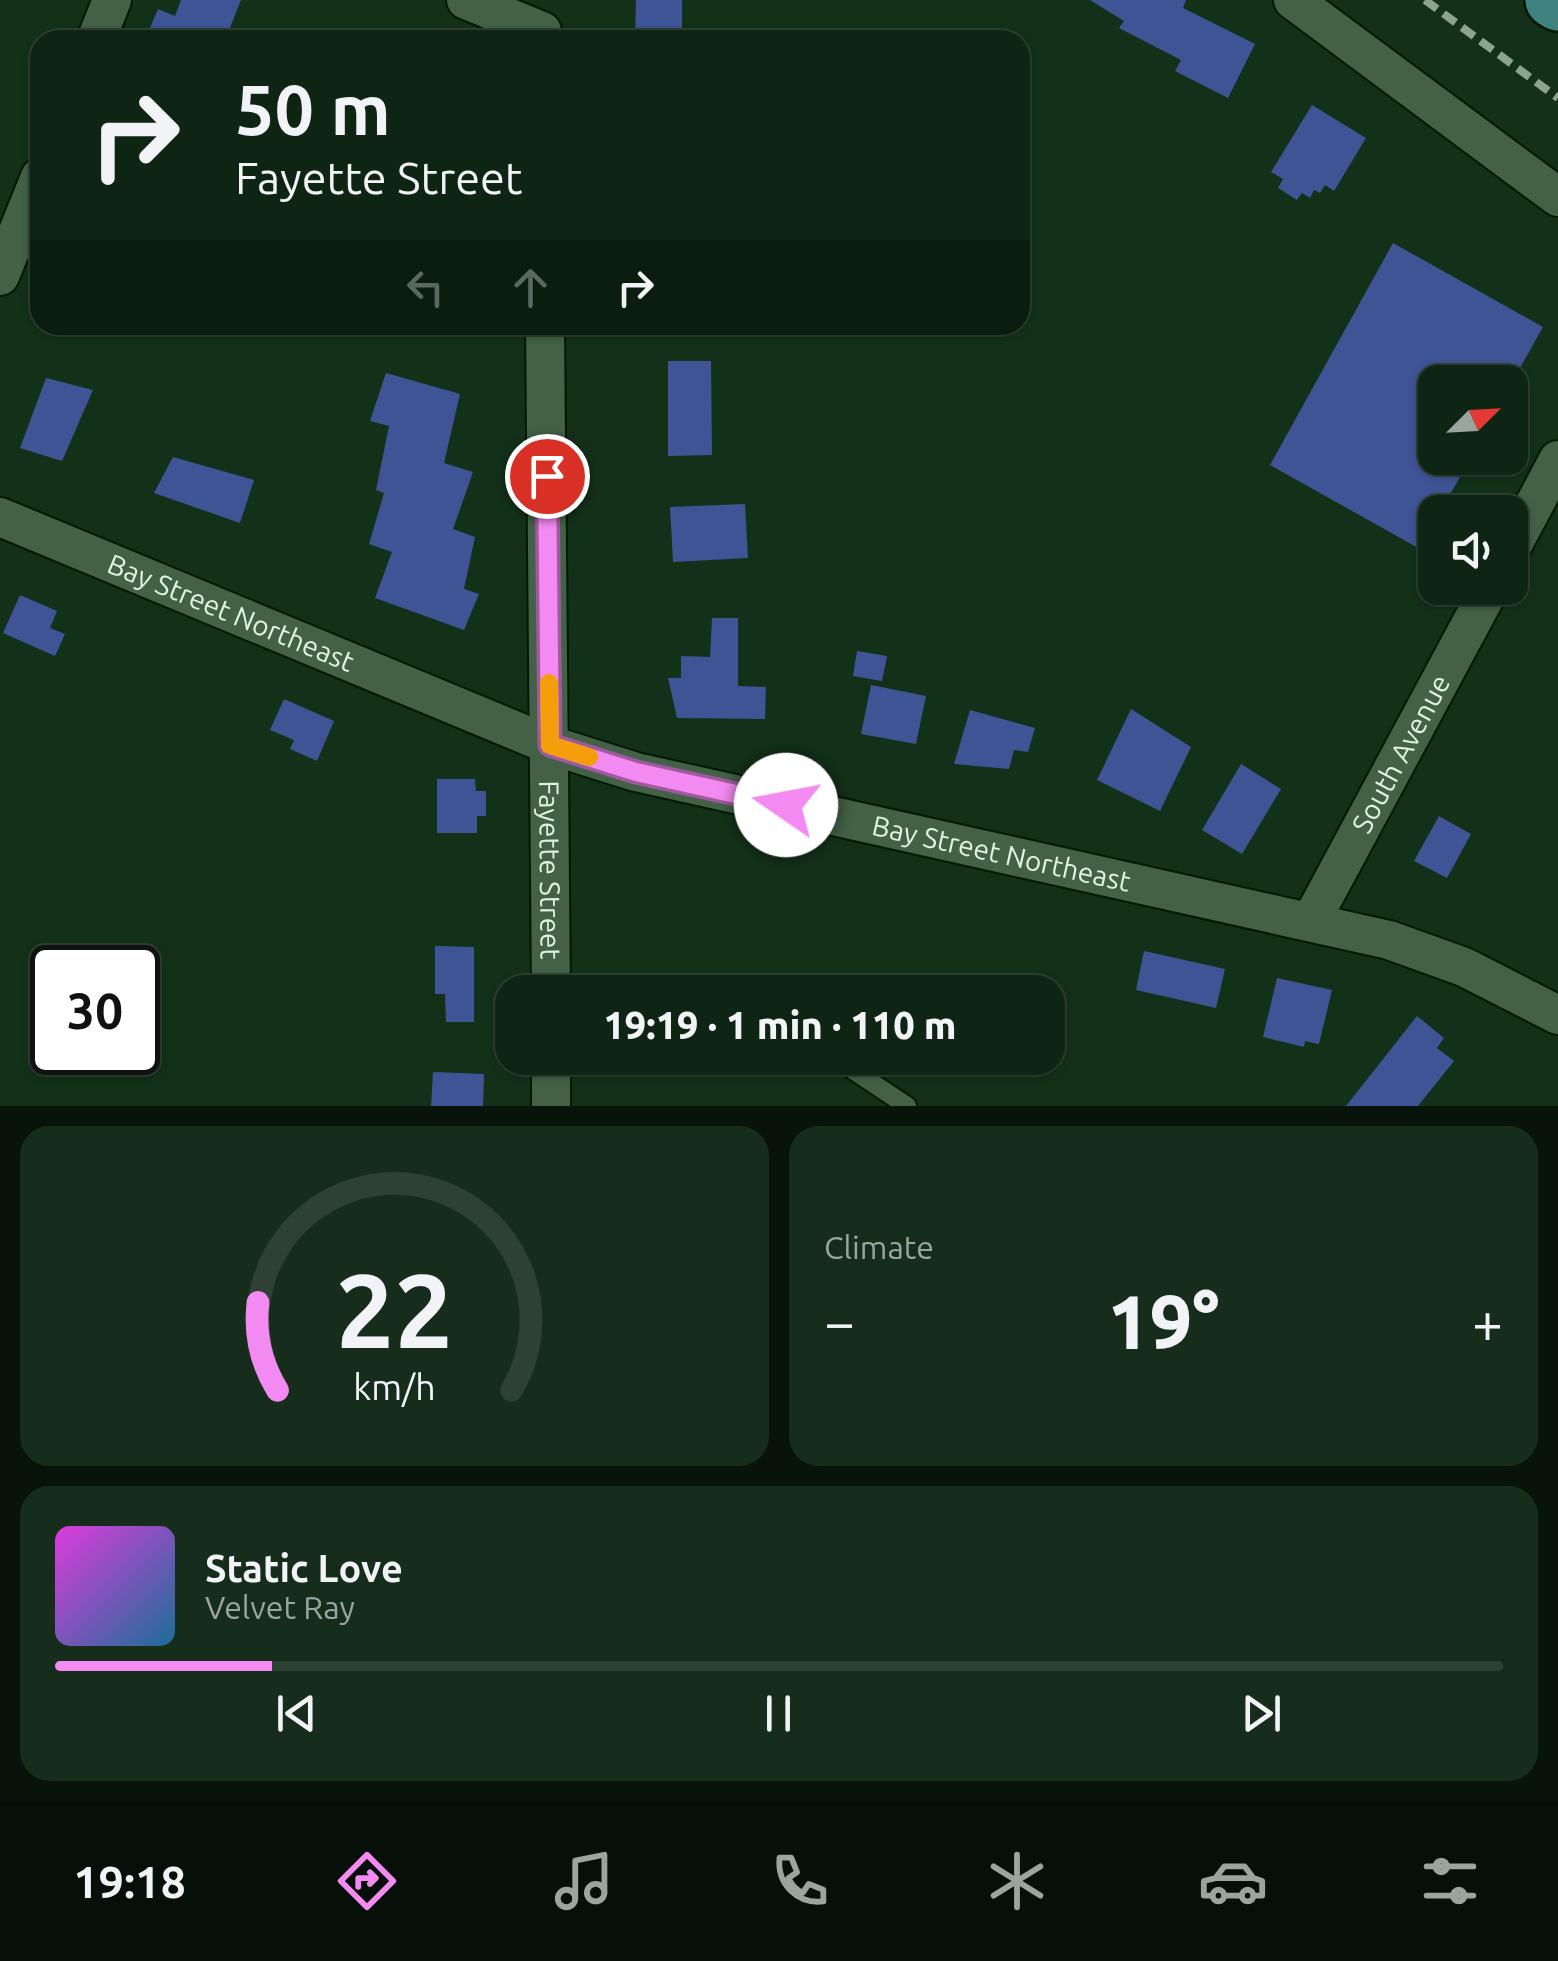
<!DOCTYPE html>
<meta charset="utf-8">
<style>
:root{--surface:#0e2513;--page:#172d1c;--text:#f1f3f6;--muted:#9ba5a0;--line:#2e4233;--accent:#f38af1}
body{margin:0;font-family:Ubuntu,sans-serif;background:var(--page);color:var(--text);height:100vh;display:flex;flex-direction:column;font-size:38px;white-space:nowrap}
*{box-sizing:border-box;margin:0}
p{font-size:32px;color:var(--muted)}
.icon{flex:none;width:55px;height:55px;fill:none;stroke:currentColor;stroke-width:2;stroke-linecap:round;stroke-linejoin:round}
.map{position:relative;height:1106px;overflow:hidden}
.side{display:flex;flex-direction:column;gap:20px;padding:20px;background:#08140a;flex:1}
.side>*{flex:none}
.hud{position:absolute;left:30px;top:30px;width:1000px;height:305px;border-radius:30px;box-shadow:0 2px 8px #0004,0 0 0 2px var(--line);background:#0e2513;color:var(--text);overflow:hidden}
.needle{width:65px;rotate:66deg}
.buttons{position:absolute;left:1418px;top:365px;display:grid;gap:20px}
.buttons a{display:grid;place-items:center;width:110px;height:110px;border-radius:20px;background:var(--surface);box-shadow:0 2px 8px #0004,0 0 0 2px var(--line);font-size:50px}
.speed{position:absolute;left:30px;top:945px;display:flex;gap:20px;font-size:50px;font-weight:700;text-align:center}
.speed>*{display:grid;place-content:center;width:130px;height:130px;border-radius:50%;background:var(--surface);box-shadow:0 2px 8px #0004,0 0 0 2px var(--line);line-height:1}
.speed .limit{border:5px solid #111;border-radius:15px;background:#fff;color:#111}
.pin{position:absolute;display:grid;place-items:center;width:85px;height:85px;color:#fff;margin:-42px;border:5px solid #fff;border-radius:50%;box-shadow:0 2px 10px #0007}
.me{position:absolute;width:110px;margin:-55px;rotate:282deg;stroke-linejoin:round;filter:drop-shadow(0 0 8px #0008)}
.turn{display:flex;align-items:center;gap:35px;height:210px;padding:0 40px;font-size:45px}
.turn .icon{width:130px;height:130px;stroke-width:2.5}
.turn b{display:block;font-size:70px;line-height:85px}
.lanes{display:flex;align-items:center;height:95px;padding:0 40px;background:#0003;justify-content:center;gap:50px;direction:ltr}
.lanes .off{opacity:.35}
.big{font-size:75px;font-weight:800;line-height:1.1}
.side .card{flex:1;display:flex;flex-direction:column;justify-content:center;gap:15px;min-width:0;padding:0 35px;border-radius:30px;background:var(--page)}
.side .dial{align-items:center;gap:0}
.dial svg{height:260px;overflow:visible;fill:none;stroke:var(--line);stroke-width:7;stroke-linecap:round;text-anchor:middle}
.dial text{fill:var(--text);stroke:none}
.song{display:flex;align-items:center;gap:30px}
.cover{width:120px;height:120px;border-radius:15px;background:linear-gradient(135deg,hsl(300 70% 55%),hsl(200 70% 35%))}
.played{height:10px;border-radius:5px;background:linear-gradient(90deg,var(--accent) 15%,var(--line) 15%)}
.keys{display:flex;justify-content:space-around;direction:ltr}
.heat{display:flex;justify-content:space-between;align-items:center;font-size:55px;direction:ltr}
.side .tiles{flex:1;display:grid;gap:20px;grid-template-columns:1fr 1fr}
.card:last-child{grid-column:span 2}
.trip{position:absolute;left:495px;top:975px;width:570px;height:100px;border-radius:30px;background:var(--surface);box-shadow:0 2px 8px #0004,0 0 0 2px var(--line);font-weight:800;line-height:100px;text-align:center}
.tab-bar{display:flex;height:160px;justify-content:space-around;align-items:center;background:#060f08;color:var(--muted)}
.tab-bar .icon{width:70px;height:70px}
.tab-bar .on{color:var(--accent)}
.tab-bar b{font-size:45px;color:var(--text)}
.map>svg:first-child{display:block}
.building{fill:#3e5494}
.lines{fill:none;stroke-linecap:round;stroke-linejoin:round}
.service-casing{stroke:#001903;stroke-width:22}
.minor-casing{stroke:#001903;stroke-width:42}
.primary-casing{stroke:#001903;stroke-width:60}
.service{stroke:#426146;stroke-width:18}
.minor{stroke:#426146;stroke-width:38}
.primary{stroke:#3f827f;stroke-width:55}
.rail{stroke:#8ca390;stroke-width:8;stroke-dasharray:15 8;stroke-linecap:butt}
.route-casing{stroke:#9e5a9d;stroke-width:25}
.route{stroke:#f38af1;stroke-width:18}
.slow{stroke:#f59e0b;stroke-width:18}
.labels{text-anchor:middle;stroke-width:10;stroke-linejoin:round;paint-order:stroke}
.street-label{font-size:28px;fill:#e0f2e2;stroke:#09270f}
</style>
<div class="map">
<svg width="1558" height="1106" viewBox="0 0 1558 1106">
<rect width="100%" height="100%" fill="#133119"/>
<g class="building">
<polygon points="181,0 241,0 227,35 233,40 145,40 158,9 175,16"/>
<polygon points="636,0 682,0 682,34 665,34 665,40 635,40"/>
<polygon points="1090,0 1186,0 1183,8 1255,44 1228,98 1175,71 1181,60 1119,28 1124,21"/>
<polygon points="1312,105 1366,138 1334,191 1325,185 1320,193 1314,190 1310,198 1302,193 1297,200 1278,188 1283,179 1271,172"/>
<polygon points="1393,243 1543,327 1512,382 1435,382 1435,458 1471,458 1440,512 1435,512 1435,522 1420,549 1270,465"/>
<polygon points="668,361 711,361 712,455 668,456"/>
<polygon points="386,373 460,394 444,463 473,472 453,529 475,537 464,589 479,594 464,630 375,598 392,552 369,544 384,493 376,490 389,426 370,421"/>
<polygon points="46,378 93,390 62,461 20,448"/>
<polygon points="173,457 254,480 240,523 154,493"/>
<polygon points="745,504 748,558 673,562 670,507"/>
<polygon points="20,595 57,611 50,628 65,634 55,656 3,633"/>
<polygon points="712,618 738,618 738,686 766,687 765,719 677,718 668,678 681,678 681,656 710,657"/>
<polygon points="857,651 887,656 882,681 853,676"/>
<polygon points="871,685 926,696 916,744 861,734"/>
<polygon points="284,699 334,721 317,761 290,749 294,740 270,730"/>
<polygon points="1131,709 1191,747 1160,811 1097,780"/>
<polygon points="970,710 1035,728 1028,752 1014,750 1009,769 954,764"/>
<polygon points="1241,764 1281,789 1242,854 1202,830"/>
<polygon points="437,779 475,779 476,791 486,791 486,816 477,816 477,833 437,833"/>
<polygon points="1439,816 1471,834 1447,878 1414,861"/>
<polygon points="435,946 474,947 474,1022 446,1022 445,994 435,994"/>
<polygon points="1144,951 1225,969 1216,1008 1136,990"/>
<polygon points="1277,978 1332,990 1319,1044 1305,1041 1304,1047 1263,1037"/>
<polygon points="1417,1016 1444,1038 1437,1048 1454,1061 1418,1106 1346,1106"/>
<polygon points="433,1072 484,1074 483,1106 431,1106"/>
</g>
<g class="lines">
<g class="service-casing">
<polyline id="service" points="835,1058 907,1106"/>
</g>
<g class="minor-casing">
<g id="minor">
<polyline points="466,0 542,31"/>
<polyline points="1293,0 1558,197"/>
<polyline points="96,40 112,0"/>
<polyline points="0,276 40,177"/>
<path id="s1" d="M545,325L551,992"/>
<path id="s2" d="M0,517L550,745L636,772L1389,940L1464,967L1558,1015"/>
<polyline points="1510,550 1558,460"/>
<path id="s3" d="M1311,921L1490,588"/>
<polyline points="551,1058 551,1106"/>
</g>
</g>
<g class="primary-casing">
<polyline id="primary" points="1553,0 1558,3"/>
</g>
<use href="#service" class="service"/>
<use href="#minor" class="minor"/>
<use href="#primary" class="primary"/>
<polyline class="rail" points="1425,0 1558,98"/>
</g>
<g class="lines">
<g class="route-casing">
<polyline id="route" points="547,476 550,745 636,772 786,805"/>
</g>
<use href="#route" class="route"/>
<polyline class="slow" points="549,683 550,745 589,757"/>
</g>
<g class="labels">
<g class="street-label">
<text dy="10" stroke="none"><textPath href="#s2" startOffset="250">Bay Street Northeast</textPath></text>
<text dy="10" stroke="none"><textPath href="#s3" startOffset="190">South Avenue</textPath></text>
<text dy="10" stroke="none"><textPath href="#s2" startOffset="1060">Bay Street Northeast</textPath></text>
<text dy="10" stroke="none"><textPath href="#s1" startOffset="545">Fayette Street</textPath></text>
</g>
</g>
</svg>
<div class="buttons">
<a><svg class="needle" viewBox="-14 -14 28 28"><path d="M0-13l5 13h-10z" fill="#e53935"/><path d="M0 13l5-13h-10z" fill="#9ba5a0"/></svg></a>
<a><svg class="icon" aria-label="sound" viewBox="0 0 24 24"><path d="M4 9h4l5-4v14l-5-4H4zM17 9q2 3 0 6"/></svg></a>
</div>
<div class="speed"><div class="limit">30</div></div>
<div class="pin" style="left:547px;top:476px;background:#d93025"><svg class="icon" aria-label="arrive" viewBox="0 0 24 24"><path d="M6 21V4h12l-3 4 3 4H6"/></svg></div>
<svg class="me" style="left:786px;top:805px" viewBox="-20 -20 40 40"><circle r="19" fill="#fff"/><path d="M0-13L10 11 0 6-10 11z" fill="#f38af1"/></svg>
<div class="trip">19:19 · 1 min · 110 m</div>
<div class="hud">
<div class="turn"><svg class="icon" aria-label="right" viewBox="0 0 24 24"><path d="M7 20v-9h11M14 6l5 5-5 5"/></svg><div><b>50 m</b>Fayette Street</div></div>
<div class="lanes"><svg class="icon off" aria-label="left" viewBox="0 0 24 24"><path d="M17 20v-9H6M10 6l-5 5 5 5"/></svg><svg class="icon off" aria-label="ahead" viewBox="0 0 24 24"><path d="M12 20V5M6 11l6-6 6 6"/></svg><svg class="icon" aria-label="right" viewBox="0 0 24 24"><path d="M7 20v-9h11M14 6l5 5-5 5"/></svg></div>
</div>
</div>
<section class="side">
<div class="tiles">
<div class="card dial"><svg viewBox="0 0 100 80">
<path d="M14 69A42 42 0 1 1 86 69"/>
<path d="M14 69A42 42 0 0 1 8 42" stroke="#f38af1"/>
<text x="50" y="56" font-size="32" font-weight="700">22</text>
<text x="50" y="72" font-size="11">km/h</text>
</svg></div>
<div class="card"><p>Climate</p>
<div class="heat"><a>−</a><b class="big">19°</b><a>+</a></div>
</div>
<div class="card">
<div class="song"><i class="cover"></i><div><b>Static Love</b><p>Velvet Ray</p></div></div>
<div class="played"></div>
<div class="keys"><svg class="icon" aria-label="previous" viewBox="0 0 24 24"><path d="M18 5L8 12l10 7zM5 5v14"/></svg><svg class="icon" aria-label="pause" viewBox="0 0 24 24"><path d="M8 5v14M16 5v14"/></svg><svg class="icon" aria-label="next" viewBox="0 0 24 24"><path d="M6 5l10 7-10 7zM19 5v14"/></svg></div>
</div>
</div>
</section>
<nav class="tab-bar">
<b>19:18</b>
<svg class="icon on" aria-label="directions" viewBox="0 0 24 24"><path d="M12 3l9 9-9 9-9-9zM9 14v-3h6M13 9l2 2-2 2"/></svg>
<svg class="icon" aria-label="music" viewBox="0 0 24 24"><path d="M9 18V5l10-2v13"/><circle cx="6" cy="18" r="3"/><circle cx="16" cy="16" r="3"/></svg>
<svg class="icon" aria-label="phone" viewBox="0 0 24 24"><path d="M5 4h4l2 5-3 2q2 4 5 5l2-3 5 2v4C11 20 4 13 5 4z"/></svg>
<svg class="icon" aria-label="climate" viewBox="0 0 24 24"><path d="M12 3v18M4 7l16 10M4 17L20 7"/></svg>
<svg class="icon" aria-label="car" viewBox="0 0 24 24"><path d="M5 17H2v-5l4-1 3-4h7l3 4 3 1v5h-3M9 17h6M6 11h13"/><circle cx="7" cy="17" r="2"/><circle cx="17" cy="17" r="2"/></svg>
<svg class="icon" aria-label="filters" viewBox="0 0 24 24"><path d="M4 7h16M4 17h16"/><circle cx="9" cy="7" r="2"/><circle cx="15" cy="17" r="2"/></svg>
</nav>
